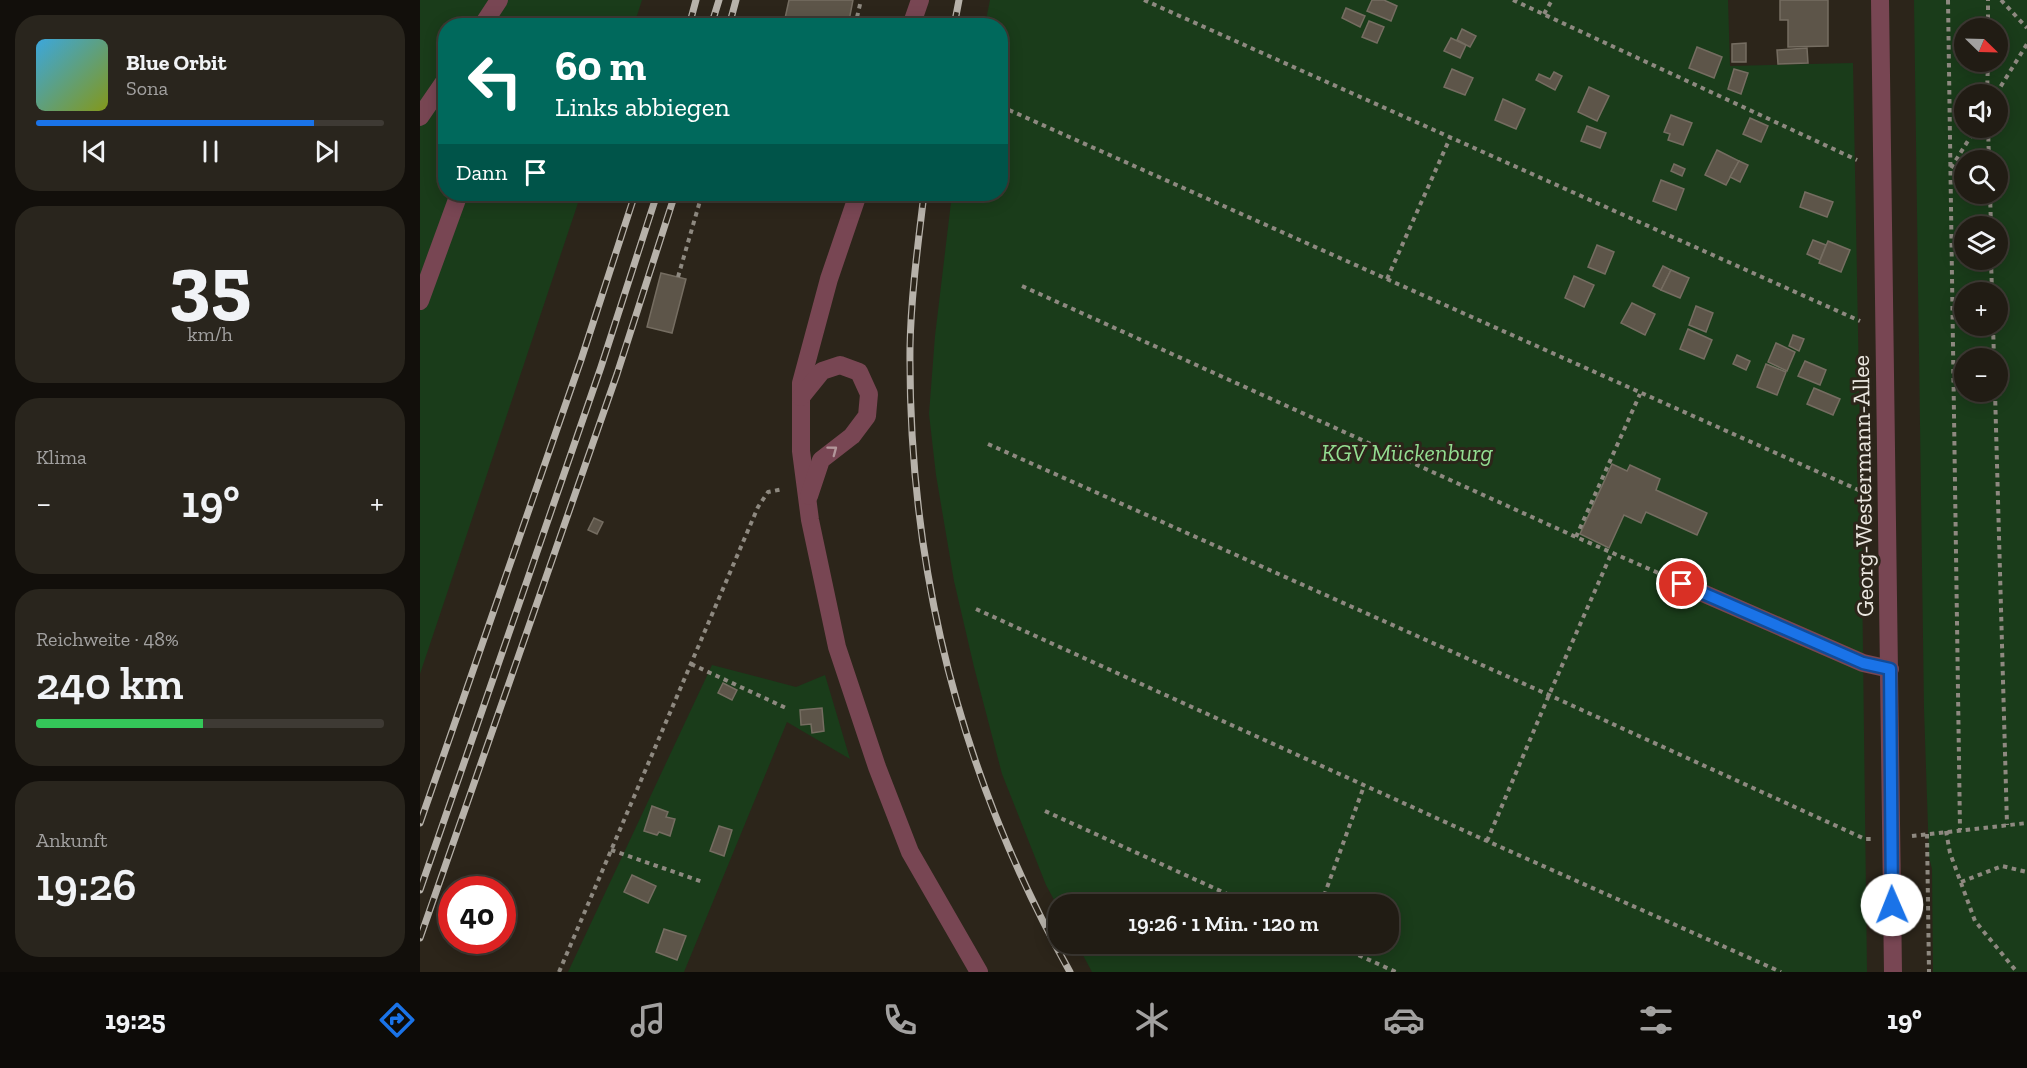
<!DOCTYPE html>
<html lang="de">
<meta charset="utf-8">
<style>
:root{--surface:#211c14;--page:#29251d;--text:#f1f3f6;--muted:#a2a1a0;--line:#3e3a34;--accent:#1a73e8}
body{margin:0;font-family:"Zilla Slab",serif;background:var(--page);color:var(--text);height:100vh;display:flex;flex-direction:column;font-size:22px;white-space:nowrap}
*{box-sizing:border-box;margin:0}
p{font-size:20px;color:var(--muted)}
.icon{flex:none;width:33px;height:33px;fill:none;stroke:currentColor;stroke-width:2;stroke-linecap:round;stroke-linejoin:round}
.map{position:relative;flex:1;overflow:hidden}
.sheet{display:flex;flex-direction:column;gap:15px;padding:15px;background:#120f0b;width:420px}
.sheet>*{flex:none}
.hud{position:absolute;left:18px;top:18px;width:570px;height:183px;border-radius:24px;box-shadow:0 3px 15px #0003,0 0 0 2px var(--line);background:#00695c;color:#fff;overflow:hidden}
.needle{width:39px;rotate:113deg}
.fabs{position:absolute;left:1534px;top:18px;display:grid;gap:12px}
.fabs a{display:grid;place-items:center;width:54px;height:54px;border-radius:50%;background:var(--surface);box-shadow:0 3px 15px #0003,0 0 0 2px var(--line);font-size:30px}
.speed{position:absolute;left:18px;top:876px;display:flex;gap:12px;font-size:30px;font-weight:700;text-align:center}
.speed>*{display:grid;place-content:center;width:78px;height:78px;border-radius:50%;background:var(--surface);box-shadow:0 3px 15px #0003,0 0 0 2px var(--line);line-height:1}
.speed .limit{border:9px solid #d22;background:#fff;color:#111}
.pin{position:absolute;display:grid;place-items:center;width:51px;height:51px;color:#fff;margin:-26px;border:3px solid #fff;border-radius:50%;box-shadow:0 2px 6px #0007}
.me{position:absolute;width:66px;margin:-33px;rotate:359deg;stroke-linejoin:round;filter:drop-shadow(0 0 4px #0008)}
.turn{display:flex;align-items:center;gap:21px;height:126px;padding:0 18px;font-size:27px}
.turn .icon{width:78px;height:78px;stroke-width:2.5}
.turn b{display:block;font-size:42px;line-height:51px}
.then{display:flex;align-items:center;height:57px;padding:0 18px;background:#0003;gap:12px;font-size:22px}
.big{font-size:45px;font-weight:600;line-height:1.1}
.sheet .card{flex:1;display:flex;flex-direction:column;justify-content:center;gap:9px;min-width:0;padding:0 21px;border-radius:24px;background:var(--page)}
.sheet .dial{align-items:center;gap:0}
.dial b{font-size:78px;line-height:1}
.song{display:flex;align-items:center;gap:18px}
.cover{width:72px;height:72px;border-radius:9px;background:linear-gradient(135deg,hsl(200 70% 55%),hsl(70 70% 35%))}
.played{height:6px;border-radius:3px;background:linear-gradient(90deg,var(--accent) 80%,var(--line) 80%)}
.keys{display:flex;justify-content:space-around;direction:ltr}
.heat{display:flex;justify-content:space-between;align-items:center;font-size:33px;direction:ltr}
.charge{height:9px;border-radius:4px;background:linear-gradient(90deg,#34c759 48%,var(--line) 0)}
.trip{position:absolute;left:628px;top:894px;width:351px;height:60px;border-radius:24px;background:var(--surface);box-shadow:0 3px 15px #0003,0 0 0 2px var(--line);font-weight:600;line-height:60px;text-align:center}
.menu{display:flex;height:96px;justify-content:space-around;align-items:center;background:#0d0b08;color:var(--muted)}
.menu .icon{width:42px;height:42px}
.menu .on{color:var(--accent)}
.menu b{font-size:27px;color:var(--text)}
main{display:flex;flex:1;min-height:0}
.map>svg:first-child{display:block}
.green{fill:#1a3c1a;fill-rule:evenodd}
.building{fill:#5d5549;stroke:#756d61;stroke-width:1.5}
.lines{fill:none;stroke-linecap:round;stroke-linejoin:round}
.path{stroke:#8e8980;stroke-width:4;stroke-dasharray:4.5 4.5;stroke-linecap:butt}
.minor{stroke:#784653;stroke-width:18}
.rail-casing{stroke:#b7b2aa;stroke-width:7}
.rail{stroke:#2c251a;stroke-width:4.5;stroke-dasharray:14;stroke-linecap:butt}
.oneway{stroke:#b2969a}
.route-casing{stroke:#114b97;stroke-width:15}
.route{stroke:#1a73e8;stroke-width:10}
.labels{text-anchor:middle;stroke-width:6;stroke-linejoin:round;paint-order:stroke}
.park-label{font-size:24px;font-style:italic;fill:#93dd91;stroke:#2c251a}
.street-label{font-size:24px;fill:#ebe7e0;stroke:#2c251a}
</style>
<main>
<section class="sheet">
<div class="card">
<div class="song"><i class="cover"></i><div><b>Blue Orbit</b><p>Sona</p></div></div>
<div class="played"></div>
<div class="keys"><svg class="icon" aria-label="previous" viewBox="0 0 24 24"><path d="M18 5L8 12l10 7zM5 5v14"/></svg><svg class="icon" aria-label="pause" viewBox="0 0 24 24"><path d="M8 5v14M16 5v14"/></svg><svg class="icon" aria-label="next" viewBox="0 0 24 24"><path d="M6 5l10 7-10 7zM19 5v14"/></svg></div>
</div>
<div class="card dial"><b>35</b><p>km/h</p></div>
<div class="card"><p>Klima</p>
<div class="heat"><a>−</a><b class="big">19°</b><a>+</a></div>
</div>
<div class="card"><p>Reichweite · 48%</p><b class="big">240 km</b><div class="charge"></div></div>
<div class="card"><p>Ankunft</p><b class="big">19:26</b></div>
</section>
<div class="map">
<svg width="1607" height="972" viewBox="0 0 1607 972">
<rect width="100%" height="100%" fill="#2c251a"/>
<g class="green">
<polygon points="0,0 222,0 214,25 26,26 26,194 161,194 0,674"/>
<polygon points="570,0 1308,0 1310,66 1433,63 1441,492 1447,972 672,972 657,944 969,944 969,904 639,904 639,909 626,885 582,774 554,667 534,581 516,475 509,414 515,336 532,194 580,194 580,26 565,25"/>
<path d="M1494,0H1607V972H1513L1512,869L1509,857L1504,709ZM1578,28V62H1545V28ZM1545,94H1578V128H1545ZM1545,160H1578V194H1545ZM1578,226V260H1545V226ZM1578,292V326H1545V292ZM1578,358V392H1545V358Z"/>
<polygon points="292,665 376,687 405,675 430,759 367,722 264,972 148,972"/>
</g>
<g class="building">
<polygon points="369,0 433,0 428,26 375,26 364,23"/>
<polygon points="952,0 964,0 977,6 971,21 947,11"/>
<polygon points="1360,0 1408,0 1408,46 1368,47 1368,20 1360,20"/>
<polygon points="926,8 945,16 940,27 922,18"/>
<polygon points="949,21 964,27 957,43 942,37"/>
<polygon points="1042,29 1056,36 1050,47 1037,40"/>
<polygon points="1031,38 1046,45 1040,58 1024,51"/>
<polygon points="1326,43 1326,62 1312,62 1312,44"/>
<polygon points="1277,47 1302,57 1294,78 1269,68"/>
<polygon points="1387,48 1388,63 1358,64 1357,50"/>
<polygon points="1032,69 1053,78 1045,95 1024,87"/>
<polygon points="1314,69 1328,73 1321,94 1308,89"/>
<polygon points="1134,72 1142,76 1135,90 1116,80 1119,74 1130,79"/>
<polygon points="1169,87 1189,96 1177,121 1158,112"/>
<polygon points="1083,99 1105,109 1096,129 1075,120"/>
<polygon points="1251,115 1272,123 1263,145 1248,140 1250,134 1244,132"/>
<polygon points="1330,118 1348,126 1341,142 1323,134"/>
<polygon points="1167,126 1186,133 1180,148 1161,141"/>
<polygon points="1297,150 1319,161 1306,185 1285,175"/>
<polygon points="1319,161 1328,165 1320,182 1310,177"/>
<polygon points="1254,164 1265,169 1262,176 1251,171"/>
<polygon points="1241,180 1264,189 1256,210 1233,201"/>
<polygon points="1385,192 1413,202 1407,217 1380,207"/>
<polygon points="1393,240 1406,245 1400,260 1387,254"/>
<polygon points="1408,241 1430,250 1421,272 1399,263"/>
<polygon points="1177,245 1194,252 1185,274 1168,267"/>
<polygon points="1243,266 1251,270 1241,290 1233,286"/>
<polygon points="1251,270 1269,278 1260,298 1241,290"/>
<polygon points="241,273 266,279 252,333 227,327"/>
<polygon points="1154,276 1174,285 1164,307 1145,298"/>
<polygon points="1212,303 1235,314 1225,335 1201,323"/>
<polygon points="1276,306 1293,313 1286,332 1269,325"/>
<polygon points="1268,329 1292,340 1284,359 1260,349"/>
<polygon points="1373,335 1384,339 1379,351 1369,346"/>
<polygon points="1356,343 1375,352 1367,371 1348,362"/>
<polygon points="1317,355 1330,361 1326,370 1313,364"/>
<polygon points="1385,361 1406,370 1400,385 1378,376"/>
<polygon points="1346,364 1366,372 1357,395 1337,387"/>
<polygon points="1394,388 1420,399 1413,415 1387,404"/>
<polygon points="1192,464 1207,471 1210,465 1240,479 1236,490 1287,513 1277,535 1226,512 1221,523 1204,515 1189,548 1160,534"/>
<polygon points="174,518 183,522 177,534 168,530"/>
<polygon points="303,683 317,690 312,700 298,693"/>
<polygon points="402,708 404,731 392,733 391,724 381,725 380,710"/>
<polygon points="232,806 248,812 246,817 255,819 250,836 239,832 237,835 224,831"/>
<polygon points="299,826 312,830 304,856 290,851"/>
<polygon points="212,875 236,886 228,903 204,892"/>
<polygon points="244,929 266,936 257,960 236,952"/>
</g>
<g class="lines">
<g class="path">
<polyline points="724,0 1440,321"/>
<polyline points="1093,0 1437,160"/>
<polyline points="1528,0 1540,830"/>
<polyline points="1581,0 1607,28"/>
<polyline points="1124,14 1132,0"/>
<polyline points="435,26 441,0"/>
<polyline points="1568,28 1568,0"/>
<polyline points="1567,94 1568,62"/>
<polyline points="1576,94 1607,44"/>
<polyline points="589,110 1443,492"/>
<polyline points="1568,128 1569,160"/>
<polyline points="1531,168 1556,128"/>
<polyline points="1570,194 1571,226"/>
<polyline points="1571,260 1572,292"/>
<polyline points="258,277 282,194"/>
<polyline points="967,279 1030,138"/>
<polyline points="602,286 1156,537 1243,575"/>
<polyline points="1573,326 1574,358"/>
<polyline points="1575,392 1587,825"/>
<polyline points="568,444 1129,695 1445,839 1451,839"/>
<polyline points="1156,537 1220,394"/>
<polyline points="556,609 1067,841 1361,972"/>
<polyline points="271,664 366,708"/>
<polyline points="625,811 829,904"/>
<polyline points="1526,831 1530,853 1555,921 1597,972"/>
<polyline points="1507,834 1509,972"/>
<polyline points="1492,836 1607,823"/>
<polyline points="1067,841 1129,695 1192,552"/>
<polyline points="191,850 283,882"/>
<polyline points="1541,882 1582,866 1607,872"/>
<polyline points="901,904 944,786"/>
<polyline points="914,944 976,972"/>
<polyline points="139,972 338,507 348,492 363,489"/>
</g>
<g class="minor">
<polyline points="1460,0 1473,972"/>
<polyline points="62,26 79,0"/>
<polyline points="491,26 500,0"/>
<polyline points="0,117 26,79"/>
<polyline points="438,194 409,279 381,383 381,451 390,520 417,647 457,767 490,852 559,972"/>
<polyline points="0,301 39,194"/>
<polyline points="381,397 402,371 420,365 439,372 449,394 447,416 432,436 401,460 389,496"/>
<polyline points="1262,584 1443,663 1470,669"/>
</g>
<g class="rail-casing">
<g id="rail">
<polyline points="269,26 276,0"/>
<polyline points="291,26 299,0"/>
<polyline points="309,26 316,0"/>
<polyline points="534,26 539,0"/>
<path d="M504,194C498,244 491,296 490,347C488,570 541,778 650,972"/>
<polyline points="0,823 161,360 215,194"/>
<polyline points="0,890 181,367 237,194"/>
<polyline points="0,938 197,374 255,194"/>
</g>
</g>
<use href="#rail" class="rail"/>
</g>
<defs><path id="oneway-chevron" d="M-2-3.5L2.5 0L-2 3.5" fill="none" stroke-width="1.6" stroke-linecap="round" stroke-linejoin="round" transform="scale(1.5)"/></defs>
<use class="oneway" href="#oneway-chevron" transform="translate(413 450) rotate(-37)"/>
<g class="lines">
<g class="route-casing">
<polyline id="route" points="1262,584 1443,663 1470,669 1472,905"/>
</g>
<use href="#route" class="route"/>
</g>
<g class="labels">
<g class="park-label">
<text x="987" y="461">KGV Mückenburg</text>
</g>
<g class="street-label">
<text transform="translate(1443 486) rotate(-91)" y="8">Georg-Westermann-Allee</text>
</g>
</g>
</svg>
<div class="fabs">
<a><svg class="needle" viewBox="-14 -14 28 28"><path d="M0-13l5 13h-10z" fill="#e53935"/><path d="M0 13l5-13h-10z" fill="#a2a1a0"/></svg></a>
<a><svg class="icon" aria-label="sound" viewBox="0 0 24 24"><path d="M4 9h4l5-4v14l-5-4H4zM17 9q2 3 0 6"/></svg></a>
<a><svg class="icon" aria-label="search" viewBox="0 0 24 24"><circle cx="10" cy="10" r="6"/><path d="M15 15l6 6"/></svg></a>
<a><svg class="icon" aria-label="layers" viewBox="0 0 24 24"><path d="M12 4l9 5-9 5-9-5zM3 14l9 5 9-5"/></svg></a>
<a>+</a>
<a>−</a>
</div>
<div class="speed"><div class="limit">40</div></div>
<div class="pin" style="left:1262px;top:584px;background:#d93025"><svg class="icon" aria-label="arrive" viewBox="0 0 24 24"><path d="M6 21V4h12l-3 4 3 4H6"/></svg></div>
<svg class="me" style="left:1472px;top:905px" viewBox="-20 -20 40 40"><circle r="19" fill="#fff"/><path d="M0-13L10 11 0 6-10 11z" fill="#1a73e8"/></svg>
<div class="trip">19:26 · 1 Min. · 120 m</div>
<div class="hud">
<div class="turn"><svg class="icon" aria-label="left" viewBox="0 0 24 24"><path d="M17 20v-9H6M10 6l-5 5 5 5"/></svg><div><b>60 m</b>Links abbiegen</div></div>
<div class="then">Dann<svg class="icon" aria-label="arrive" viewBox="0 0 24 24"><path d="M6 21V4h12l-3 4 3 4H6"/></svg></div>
</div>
</div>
</main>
<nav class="menu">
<b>19:25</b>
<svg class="icon on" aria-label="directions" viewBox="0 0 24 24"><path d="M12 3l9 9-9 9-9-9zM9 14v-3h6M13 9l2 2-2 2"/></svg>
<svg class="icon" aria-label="music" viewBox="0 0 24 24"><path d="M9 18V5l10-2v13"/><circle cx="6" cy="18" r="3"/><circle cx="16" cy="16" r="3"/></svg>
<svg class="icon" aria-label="phone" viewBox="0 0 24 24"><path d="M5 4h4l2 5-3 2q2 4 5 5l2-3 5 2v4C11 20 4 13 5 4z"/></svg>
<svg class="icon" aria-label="climate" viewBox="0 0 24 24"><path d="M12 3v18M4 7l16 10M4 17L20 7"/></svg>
<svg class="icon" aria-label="car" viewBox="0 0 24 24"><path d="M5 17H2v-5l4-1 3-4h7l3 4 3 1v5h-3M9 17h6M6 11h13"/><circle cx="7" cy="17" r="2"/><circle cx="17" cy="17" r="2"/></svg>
<svg class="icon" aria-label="filters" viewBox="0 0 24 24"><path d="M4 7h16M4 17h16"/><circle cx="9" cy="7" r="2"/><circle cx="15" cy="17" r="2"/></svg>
<b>19°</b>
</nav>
